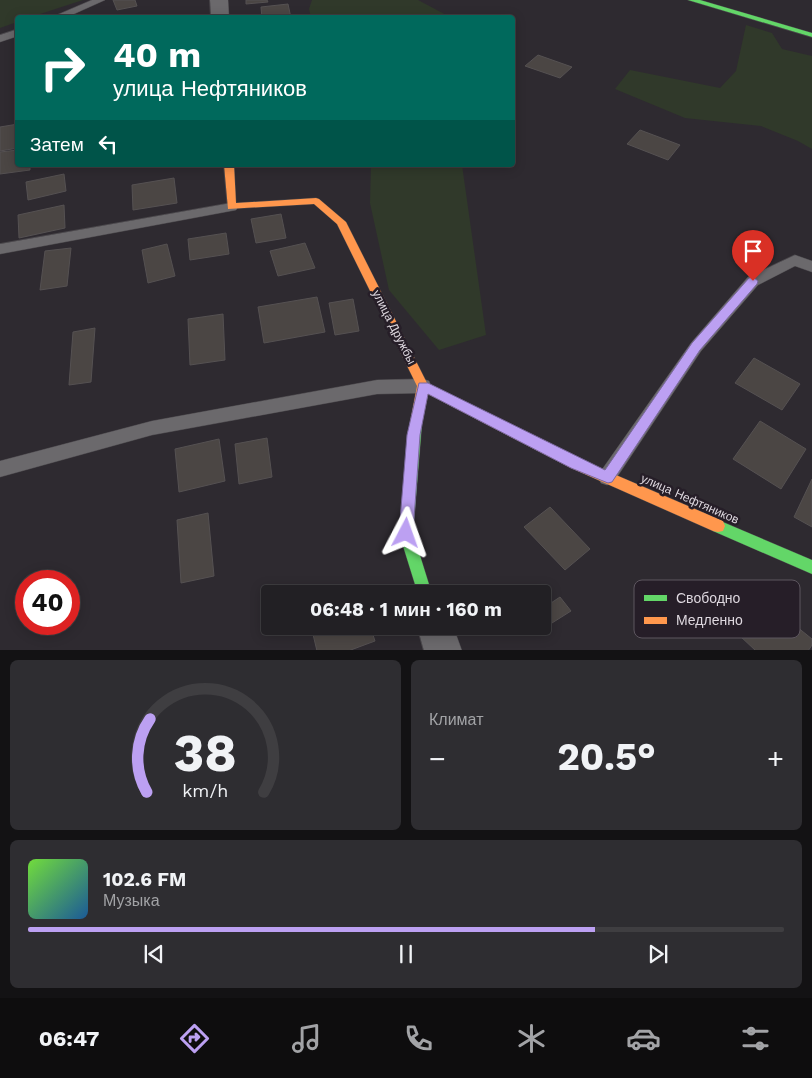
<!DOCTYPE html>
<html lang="ru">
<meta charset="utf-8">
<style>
:root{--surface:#222024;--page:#2e2d31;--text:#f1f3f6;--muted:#a2a3a6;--line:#3f3e41;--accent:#bca0f2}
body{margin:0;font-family:"Work Sans",sans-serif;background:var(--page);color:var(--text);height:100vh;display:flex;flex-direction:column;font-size:19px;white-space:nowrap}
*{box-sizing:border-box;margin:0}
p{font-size:16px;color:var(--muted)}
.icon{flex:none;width:28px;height:28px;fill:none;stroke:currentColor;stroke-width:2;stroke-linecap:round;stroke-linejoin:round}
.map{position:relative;height:650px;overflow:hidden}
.side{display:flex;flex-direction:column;gap:10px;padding:10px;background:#131214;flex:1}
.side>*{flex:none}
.banner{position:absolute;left:15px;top:15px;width:500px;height:152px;border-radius:5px;box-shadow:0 2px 12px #0003,0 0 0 1px var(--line);background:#00695c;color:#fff;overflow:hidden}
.speed{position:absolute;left:15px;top:570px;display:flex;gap:10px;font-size:25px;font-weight:700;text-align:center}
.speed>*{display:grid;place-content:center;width:65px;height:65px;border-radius:50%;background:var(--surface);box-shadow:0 2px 12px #0003,0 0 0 1px var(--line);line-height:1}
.speed .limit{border:8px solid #d22;background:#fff;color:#111}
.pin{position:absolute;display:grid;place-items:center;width:42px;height:42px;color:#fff;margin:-51px -21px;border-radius:50% 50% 50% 0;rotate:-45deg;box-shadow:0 0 5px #0007}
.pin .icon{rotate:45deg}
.me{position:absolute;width:55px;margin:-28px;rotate:4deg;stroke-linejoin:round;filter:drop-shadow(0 0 4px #0008)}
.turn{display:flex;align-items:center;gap:18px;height:105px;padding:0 15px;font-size:22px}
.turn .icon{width:65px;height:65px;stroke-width:2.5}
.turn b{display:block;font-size:35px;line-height:42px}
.then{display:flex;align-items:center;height:48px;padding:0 15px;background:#0003;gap:10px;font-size:19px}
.big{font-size:38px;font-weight:700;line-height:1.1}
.side .widget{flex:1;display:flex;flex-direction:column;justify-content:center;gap:8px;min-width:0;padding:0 18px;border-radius:8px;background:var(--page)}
.side .dial{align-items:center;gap:0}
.dial svg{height:130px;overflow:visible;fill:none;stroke:var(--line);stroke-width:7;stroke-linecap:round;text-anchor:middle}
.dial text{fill:var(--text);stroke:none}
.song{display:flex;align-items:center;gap:15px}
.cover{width:60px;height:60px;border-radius:8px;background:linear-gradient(135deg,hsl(100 70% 55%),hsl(210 70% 35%))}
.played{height:5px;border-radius:2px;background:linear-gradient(90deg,var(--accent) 75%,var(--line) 75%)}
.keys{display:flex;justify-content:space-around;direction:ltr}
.heat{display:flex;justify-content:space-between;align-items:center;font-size:28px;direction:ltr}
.side .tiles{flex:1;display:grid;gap:10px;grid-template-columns:1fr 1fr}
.widget:last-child{grid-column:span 2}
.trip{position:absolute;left:261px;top:585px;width:290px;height:50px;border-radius:5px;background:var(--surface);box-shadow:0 2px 12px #0003,0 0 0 1px var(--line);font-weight:700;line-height:50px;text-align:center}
.tab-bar{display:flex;height:80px;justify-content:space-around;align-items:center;background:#0e0d0e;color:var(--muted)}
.tab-bar .icon{width:35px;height:35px}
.tab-bar .current{color:var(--accent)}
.tab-bar b{font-size:22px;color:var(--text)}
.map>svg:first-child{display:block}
.green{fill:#30392a}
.building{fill:#4b4644;stroke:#555152}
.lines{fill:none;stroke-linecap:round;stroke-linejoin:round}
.lane-casing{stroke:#4a474b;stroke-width:1}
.street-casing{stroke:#4a474b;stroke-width:1}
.fast-casing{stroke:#4a474b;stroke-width:1}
.slow-casing{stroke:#4a474b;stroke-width:1}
.lane{fill:#6b696c;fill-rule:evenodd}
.street{fill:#6b696c;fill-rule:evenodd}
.fast{fill:#63d668;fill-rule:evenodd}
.slow{fill:#ff974d;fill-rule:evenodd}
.route{fill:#bca0f2;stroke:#7a689d}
.labels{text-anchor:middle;stroke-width:5;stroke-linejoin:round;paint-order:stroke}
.street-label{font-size:12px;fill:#ded8df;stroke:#261e28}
.key{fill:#261e28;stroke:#5d565f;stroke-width:1}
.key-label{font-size:14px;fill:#ded8df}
</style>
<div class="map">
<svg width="812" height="651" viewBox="0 0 812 651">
<rect width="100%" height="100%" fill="#2e2a30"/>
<g class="green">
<polygon points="0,0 83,0 31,17 18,18 17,22 0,28"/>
<polygon points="312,0 418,0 450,17 311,17 309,9"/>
<polygon points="746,25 772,33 782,49 812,56 812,149 798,141 761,126 685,118 615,89 630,70 720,88 736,71"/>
<polygon points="371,165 462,165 486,335 439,350 389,290 370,203"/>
</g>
<g class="building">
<polygon points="113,0 135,0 137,6 117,10"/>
<polygon points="246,0 267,0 268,2 246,4"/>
<polygon points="288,4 291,18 262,18 261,7"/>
<polygon points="538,55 572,67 560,78 525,66"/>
<polygon points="18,124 18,148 0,151 0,127"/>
<polygon points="640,130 680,145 668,160 627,144"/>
<polygon points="18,150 18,165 30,165 30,170 0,174 0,152"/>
<polygon points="64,174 66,191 28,200 26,182"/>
<polygon points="174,178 177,203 133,210 132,185"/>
<polygon points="64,205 65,228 19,238 18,215"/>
<polygon points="281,214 286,238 256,243 251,219"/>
<polygon points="226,233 229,254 190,260 188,239"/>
<polygon points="305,243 315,268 278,276 270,251"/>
<polygon points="167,244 175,276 148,283 142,250"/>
<polygon points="71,248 67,286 40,290 45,251"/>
<polygon points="317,297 325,332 264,343 258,307"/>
<polygon points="353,299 359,331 335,335 329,303"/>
<polygon points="223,314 225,360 190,365 188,319"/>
<polygon points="95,328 91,382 69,385 73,332"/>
<polygon points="754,358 800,384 782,410 735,383"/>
<polygon points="760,421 806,449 781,489 733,459"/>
<polygon points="267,438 272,477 239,484 235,444"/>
<polygon points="219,439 225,481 179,492 175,449"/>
<polygon points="812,479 812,527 794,517"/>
<polygon points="550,507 590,549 565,570 524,527"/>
<polygon points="208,513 214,576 181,583 177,520"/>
<polygon points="358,587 360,594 340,594"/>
<polygon points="560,597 571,611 544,628 542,626 542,609"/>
<polygon points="766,602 812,639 812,645 808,651 756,651 739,635"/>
<polygon points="311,626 370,626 375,641 348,651 317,651"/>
</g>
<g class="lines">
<g class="lane-casing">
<g id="lane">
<polygon points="92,0 105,0 65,18 50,18"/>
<polygon points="18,29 18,36 0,42 0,35"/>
<polygon points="231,203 238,207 236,210 0,254 0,244"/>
<polygon points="795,255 812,261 812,272 795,266 758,285 701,351 613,483 607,485 601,483 598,477 601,471 691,343 748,277"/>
<polygon points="423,379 429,381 431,386 429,391 423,393 377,394 152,435 0,477 0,461 152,421 377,380"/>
</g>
</g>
<g class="street-casing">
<g id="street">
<polygon points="210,0 228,0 229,18 211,18"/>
<polygon points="417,626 453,626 462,651 424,651"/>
</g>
</g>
<g class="fast-casing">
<g id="fast">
<polygon points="688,0 700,0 812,33 812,37"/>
<polygon points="416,418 420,419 422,423 413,533 432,594 418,594 399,533 410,423 412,419"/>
<polygon points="718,520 812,560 812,574 713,531 711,526 713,521"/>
</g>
</g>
<g class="slow-casing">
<polygon id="slow" points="224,165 234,165 236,203 316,198 319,199 346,222 427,383 581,460 723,521 725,526 723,531 718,532 713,531 571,468 428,394 422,423 420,427 416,428 412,427 410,423 417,386 337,224 314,204 228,209"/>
</g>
<use href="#lane" class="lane"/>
<use href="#street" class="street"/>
<use href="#fast" class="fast"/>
<use href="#slow" class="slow"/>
</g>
<polygon class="route" points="753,277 758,281 757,284 700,350 612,482 608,483 571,468 428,394 420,435 413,533 411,538 406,540 401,538 399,533 407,435 419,383 428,383 605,470 692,343 749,278"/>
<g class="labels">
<g class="street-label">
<text transform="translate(394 327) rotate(63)" y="4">улица Дружбы</text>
<text transform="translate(690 499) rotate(24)" y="4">улица Нефтяников</text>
</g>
</g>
<rect x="634" y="580" width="166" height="58" rx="8" class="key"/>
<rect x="644" y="595" width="23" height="6" fill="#63d668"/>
<rect x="644" y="617" width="23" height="7" fill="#ff974d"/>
<g class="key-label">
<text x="676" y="603">Свободно</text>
<text x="676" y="625">Медленно</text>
</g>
</svg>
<div class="speed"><div class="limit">40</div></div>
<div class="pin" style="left:753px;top:281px;background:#d93025"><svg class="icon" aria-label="arrive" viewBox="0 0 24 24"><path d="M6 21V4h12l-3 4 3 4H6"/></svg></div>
<svg class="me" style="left:406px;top:533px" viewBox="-20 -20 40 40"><path d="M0-17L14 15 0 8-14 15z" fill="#bca0f2" stroke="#fff" stroke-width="4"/></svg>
<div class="trip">06:48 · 1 мин · 160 m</div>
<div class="banner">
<div class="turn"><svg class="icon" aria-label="right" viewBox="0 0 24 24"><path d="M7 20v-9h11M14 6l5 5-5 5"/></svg><div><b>40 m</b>улица Нефтяников</div></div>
<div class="then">Затем<svg class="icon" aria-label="left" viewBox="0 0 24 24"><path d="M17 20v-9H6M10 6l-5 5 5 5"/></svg></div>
</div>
</div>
<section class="side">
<div class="tiles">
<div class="widget dial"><svg viewBox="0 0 100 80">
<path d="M14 69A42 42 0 1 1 86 69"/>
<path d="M14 69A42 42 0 0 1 16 24" stroke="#bca0f2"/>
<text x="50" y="56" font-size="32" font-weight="700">38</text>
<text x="50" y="72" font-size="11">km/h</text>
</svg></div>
<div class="widget"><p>Климат</p>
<div class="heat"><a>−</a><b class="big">20.5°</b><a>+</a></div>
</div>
<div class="widget">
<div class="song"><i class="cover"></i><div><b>102.6 FM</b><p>Музыка</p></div></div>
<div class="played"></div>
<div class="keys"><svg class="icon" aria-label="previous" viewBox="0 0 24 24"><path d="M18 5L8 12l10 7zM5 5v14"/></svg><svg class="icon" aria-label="pause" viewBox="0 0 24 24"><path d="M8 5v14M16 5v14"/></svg><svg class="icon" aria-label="next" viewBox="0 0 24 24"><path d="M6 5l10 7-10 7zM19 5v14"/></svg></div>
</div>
</div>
</section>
<nav class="tab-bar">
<b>06:47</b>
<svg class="icon current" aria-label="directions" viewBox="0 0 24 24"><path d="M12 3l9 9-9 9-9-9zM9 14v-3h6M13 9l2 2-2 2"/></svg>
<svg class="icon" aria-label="music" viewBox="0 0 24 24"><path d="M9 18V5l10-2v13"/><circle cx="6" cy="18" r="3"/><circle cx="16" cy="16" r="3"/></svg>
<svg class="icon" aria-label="phone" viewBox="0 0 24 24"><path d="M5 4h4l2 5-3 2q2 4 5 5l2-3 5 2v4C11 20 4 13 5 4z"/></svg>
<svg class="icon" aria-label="climate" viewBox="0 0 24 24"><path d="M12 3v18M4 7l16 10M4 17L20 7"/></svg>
<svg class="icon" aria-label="car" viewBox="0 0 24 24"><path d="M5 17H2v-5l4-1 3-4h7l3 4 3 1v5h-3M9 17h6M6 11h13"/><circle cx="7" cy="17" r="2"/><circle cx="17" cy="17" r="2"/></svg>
<svg class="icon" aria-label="filters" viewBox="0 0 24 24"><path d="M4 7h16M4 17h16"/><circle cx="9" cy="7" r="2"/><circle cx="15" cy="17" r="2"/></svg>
</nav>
